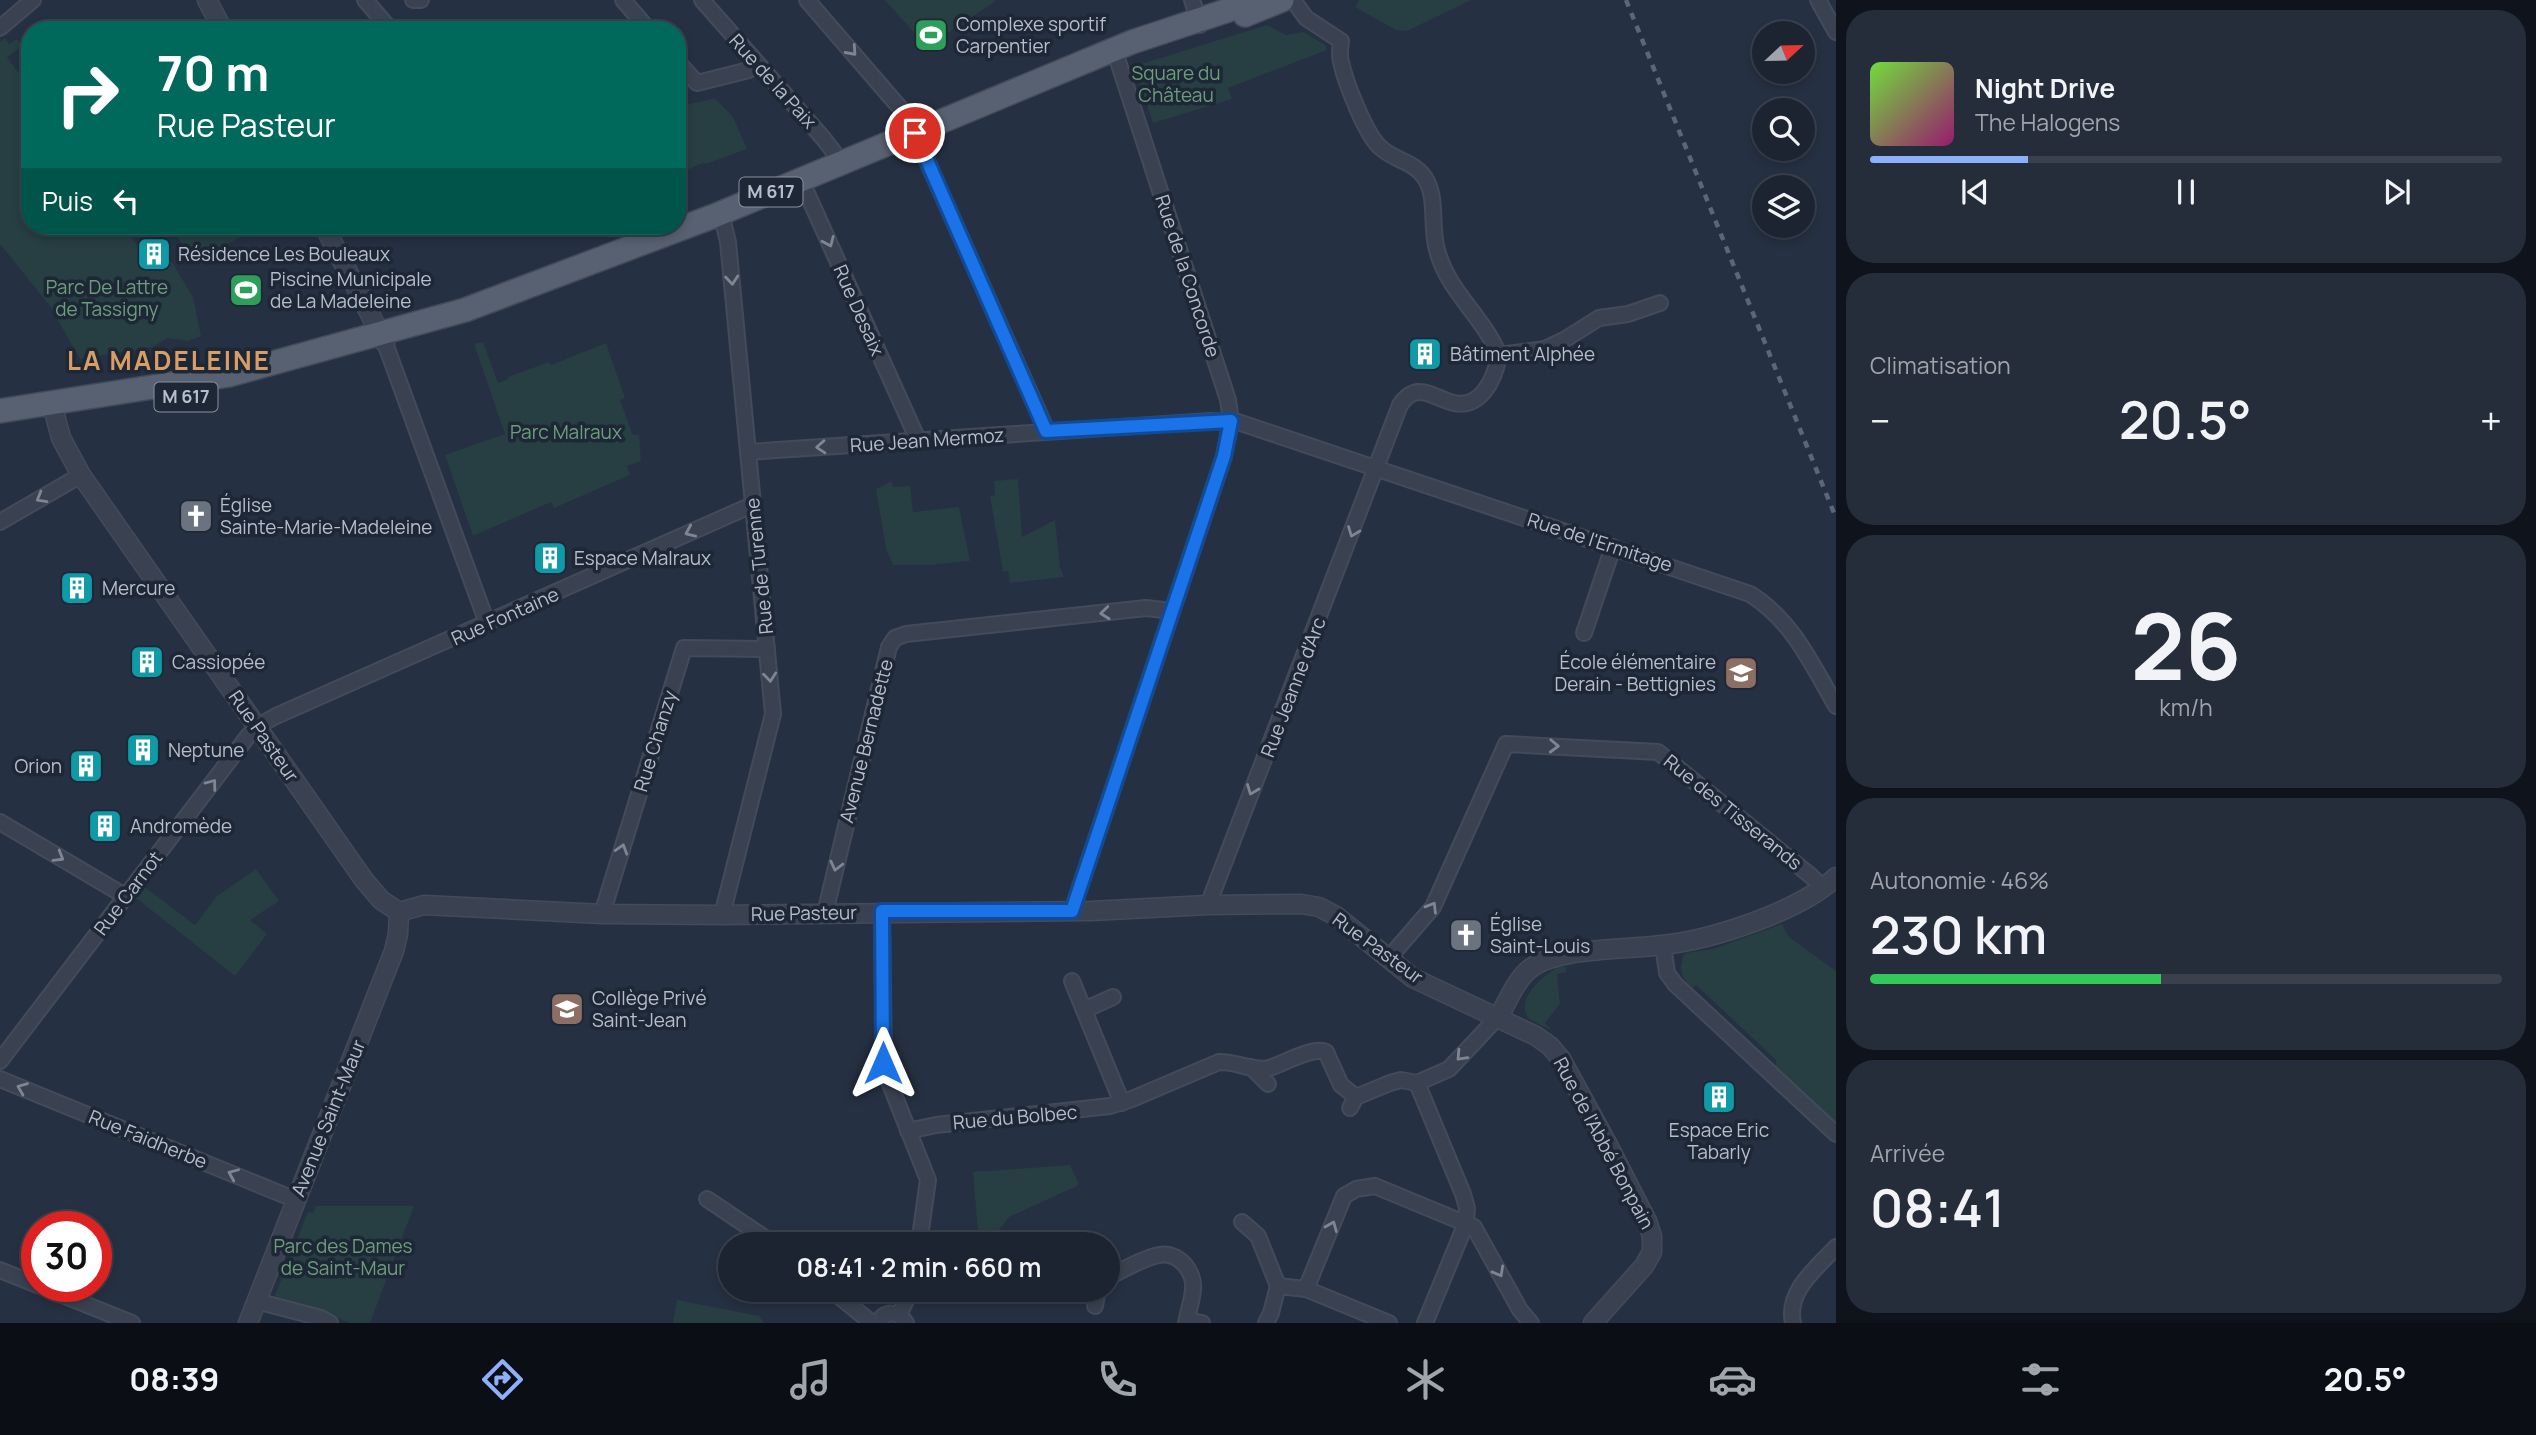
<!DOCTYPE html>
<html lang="fr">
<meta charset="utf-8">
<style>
:root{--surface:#1c2432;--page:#252c3a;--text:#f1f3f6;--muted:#a0a4ac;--line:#3a414d;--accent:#8db0fa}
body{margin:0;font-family:Manrope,sans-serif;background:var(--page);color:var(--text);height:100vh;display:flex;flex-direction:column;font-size:26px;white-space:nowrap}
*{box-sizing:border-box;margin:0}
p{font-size:23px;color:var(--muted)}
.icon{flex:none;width:38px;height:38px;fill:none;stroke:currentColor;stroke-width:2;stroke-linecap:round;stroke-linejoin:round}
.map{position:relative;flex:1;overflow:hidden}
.details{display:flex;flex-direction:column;gap:10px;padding:10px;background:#0f141c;width:700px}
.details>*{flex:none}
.hud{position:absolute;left:21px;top:21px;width:665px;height:214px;border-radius:28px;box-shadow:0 4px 10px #0003,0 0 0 2px var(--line);background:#00695c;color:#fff;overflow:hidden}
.needle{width:46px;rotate:68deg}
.buttons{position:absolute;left:1752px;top:21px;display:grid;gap:14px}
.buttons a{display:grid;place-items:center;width:63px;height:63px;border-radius:50%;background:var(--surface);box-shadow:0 4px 10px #0003,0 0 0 2px var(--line);font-size:35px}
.speed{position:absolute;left:21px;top:1211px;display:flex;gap:14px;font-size:35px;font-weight:700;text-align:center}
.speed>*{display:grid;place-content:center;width:91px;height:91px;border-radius:50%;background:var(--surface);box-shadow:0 4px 10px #0003,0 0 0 2px var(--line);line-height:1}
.speed .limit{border:10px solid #d22;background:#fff;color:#111}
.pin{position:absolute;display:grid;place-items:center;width:60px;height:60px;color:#fff;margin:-30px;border:4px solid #fff;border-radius:50%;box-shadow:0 2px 7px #0007}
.me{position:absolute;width:77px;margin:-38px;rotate:0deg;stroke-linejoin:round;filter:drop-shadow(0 0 5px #0008)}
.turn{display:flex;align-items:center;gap:24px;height:147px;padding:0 21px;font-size:32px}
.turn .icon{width:91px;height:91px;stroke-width:2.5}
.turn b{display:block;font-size:49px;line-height:60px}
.then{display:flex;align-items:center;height:66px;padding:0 21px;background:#0003;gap:14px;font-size:26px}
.big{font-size:52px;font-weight:600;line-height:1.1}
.details .card{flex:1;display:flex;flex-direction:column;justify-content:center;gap:10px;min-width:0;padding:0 24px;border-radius:28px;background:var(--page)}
.details .dial{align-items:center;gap:0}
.dial b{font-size:91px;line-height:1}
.song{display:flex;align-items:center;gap:21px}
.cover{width:84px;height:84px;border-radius:10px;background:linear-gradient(135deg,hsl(100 70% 55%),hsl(320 70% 35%))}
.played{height:7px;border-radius:4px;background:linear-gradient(90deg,var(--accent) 25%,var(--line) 25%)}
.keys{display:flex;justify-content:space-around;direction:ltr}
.heat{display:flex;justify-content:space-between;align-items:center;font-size:38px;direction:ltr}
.charge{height:10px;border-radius:5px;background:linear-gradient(90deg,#34c759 46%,var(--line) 0)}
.trip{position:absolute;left:718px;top:1232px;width:402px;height:70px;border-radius:35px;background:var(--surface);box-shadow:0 4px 10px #0003,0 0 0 2px var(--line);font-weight:600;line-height:70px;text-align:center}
.tabs{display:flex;height:112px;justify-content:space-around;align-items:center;background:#0b0e14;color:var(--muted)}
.tabs .icon{width:49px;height:49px}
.tabs .active{color:var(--accent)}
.tabs b{font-size:32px;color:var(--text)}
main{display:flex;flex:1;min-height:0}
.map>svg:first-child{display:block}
.green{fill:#273e42}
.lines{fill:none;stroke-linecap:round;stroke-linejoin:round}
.minor-casing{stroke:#434b5a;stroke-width:18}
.tertiary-casing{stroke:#434b5a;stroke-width:21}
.primary-casing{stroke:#434b5a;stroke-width:26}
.minor{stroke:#3a4251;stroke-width:14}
.tertiary{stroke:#3a4251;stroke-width:18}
.primary{stroke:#586171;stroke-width:23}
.rail{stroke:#5c6678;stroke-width:4.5;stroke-dasharray:7 7;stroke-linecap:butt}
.oneway{stroke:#7e8694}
.route-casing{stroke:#114b97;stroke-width:18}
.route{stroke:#1a73e8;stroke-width:12}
.labels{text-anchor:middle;stroke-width:7;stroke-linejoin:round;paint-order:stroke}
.shield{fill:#1e2736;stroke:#88909e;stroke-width:2}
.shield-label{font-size:18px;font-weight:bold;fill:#b6bdcb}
.poi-label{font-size:19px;fill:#b6bdcb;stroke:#1e2736;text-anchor:start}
.park-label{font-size:19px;fill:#6d9d7b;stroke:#1e2736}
.street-label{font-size:19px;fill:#b6bdcb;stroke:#1e2736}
.district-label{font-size:26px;font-weight:bold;letter-spacing:2px;fill:#d89e65;stroke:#1e2736}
</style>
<main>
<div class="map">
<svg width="1836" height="1323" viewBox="0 0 1836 1323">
<rect width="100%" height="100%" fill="#253042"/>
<g class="green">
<polygon points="885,0 997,0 927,47"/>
<polygon points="1359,0 1471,0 1407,31 1396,30 1355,7"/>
<polygon points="1267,25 1286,35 1304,32 1325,45 1327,50 1228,88 1232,99 1153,123 1136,73 1141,64"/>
<polygon points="5,38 9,44 17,39 22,46 7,57 30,89 30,226 124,226 154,270 169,261 172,262 193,297 201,336 188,341 168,338 152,347 80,359 50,306 0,244 0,42"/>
<polygon points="715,98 733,117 747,149 706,164 704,162 677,175 677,107"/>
<polygon points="171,226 263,226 192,262"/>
<polygon points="483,342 498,383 508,379 508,377 549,362 551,365 606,343 625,398 620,400 633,435 639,435 641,461 627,466 630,475 554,508 551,502 473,536 445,455 505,434 474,344"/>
<polygon points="1018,479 1022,537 1055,520 1060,567 1064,577 1010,583 1008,571 1003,572 990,496 995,495 994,481"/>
<polygon points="892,481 893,487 910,486 913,512 959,507 970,561 927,565 893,565 886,549 876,489"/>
<polygon points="256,869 279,901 250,920 267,934 235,976 136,898 145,887 195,925 217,896"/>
<path d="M1782,924L1789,937L1836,971V1123L1776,1066V1060L1696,985L1693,988C1681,978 1679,971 1683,956L1686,953L1713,949Z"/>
<path d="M1558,967H1566V972L1557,974L1560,1004L1545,1023L1552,1031L1529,1019C1514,1000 1542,976 1558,967Z"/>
<polygon points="1070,1165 1078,1182 1077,1186 1009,1217 988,1244 979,1244 973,1172"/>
<polygon points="316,1206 414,1206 370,1323 350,1323 300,1303 274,1298 307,1214 308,1212 313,1213"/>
<polygon points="677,1300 759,1316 764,1323 673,1323"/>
</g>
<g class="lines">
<g class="minor-casing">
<g id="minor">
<polyline points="365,0 391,30"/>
<polyline points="413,0 421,0"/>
<polyline points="623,0 649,30"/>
<polyline points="702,0 823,138 833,151 838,164"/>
<polyline points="807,0 907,116 1047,431"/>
<polyline points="1192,0 1200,25"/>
<polyline points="1818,0 1836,32"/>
<polyline points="0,28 33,0"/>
<polyline points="677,61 697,83 749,70 756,63"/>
<polyline points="801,180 918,440"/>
<polyline points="721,213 728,242 773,714 722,915"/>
<polyline points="385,343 487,623"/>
<polyline points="1499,355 1545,349 1564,340 1599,318 1628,314 1660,303"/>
<path d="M748,452L1210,421L1238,422L1750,594C1792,620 1812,664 1836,706"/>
<polyline points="0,522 81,475"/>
<polyline points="1584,633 1613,547"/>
<polyline points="0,822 125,896"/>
<path d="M1208,905L1400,405C1404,399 1409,393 1418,392C1428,391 1440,399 1450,402C1480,412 1495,379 1499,355C1483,316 1448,292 1437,250C1430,226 1438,199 1425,178C1415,162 1394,160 1381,148C1366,136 1345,81 1341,62C1339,55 1340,48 1341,41L1306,18L1293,0"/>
<polyline points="882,911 884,1069 928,1180 919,1244"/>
<polyline points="1072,911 1224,456 1231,421 1228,400 1114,49"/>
<polyline points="825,913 889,647 895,638 906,634 1146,608 1172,611"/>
<polyline points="602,914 684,648 767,649"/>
<polyline points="1663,945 1667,973 1675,984 1836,1134"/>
<polyline points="1388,959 1433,907 1506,744 1658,752 1811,876 1823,888"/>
<polyline points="1072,981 1122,1103"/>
<polyline points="1084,1010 1113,997"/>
<polyline points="0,1061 248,736 258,726 276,716 752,505"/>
<polyline points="1251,1067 1268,1084"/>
<polyline points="0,1079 296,1200"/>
<polyline points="1417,1083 1463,1194 1467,1208 1466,1223 1425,1323"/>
<polyline points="1417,1083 1449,1069 1498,1017"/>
<polyline points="1350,1108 1356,1097 1390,1083 1401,1080 1417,1083"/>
<path d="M908,1131L936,1125L1110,1106L1132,1099L1219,1062C1236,1061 1253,1072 1269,1068C1283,1064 1313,1046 1326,1052L1341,1085L1356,1097"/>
<polyline points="707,1199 774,1244"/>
<polyline points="1242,1222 1258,1236 1278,1286"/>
<polyline points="0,1270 37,1285"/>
<path d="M1108,1277C1124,1270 1142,1258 1159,1255C1179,1251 1195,1272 1193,1290C1192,1301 1188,1312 1186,1323"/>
<polyline points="40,1286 132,1323"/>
<polyline points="1278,1286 1306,1289 1389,1323"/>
<polyline points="1306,1289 1344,1196 1356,1189 1375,1186 1474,1227 1520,1310 1531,1323"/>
<polyline points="831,1290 872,1323"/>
<polyline points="256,1301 321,1318 330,1323"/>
<polyline points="1095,1306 1098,1290"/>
<polyline points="899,1315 911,1290"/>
<polyline points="1187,1320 1202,1323"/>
<path d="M878,1323C885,1310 899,1311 906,1323"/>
<polyline points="1266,1323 1271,1313 1278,1286"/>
<path d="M1793,1323C1786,1291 1816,1269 1836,1247"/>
</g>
</g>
<g class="tertiary-casing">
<g id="tertiary">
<polyline points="207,0 223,30"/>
<polyline points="324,226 385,343"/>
<polyline points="52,404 61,438 81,475 364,880 381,900 399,912"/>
<polyline points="399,912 424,905 602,914 722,915 1091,911 1208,905 1301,904 1319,907 1336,916 1413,978 1536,1036 1550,1046 1561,1059 1607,1143 1647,1221 1652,1236 1652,1252 1644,1266 1593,1323"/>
<path d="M1498,1017C1508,1002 1515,980 1531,968C1559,947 1627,950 1662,945C1712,940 1800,911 1836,877"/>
<polyline points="248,1323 394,951 398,934 399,912"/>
</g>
</g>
<g class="primary-casing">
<g id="primary">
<polyline points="1245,15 1282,0"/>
<polyline points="0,411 229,375 465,310 714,216 1132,42 1259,0"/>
</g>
</g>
<use href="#minor" class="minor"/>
<use href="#tertiary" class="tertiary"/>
<use href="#primary" class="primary"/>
<polyline class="rail" points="1626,0 1836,518"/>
</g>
<defs><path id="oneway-chevron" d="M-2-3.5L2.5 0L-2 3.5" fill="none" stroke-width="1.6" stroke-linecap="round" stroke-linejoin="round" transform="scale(1.75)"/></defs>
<g class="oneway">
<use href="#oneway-chevron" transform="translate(852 51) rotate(48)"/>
<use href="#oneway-chevron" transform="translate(829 242) rotate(66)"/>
<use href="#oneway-chevron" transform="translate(732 280) rotate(85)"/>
<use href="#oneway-chevron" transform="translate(821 447) rotate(176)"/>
<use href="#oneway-chevron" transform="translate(41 498) rotate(150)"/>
<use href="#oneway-chevron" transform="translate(690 532) rotate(156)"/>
<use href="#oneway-chevron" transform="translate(1353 532) rotate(111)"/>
<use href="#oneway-chevron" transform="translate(1105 613) rotate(174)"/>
<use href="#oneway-chevron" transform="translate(770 677) rotate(84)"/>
<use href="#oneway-chevron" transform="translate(1554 746) rotate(2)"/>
<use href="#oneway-chevron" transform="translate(212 784) rotate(-53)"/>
<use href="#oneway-chevron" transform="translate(1252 790) rotate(111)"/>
<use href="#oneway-chevron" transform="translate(622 849) rotate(-73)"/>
<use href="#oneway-chevron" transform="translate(59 857) rotate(31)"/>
<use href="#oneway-chevron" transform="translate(836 866) rotate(104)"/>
<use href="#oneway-chevron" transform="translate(1432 907) rotate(-59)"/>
<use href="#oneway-chevron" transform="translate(1461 1056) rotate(133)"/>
<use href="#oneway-chevron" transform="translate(22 1088) rotate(-158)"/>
<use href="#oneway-chevron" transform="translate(233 1174) rotate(-157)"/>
<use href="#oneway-chevron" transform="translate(1332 1226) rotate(-68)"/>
<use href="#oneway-chevron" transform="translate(1499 1272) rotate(61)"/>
</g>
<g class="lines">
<g class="route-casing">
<polyline id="route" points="883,1063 882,911 1072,911 1224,456 1231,421 1046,431 915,133"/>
</g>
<use href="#route" class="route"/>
</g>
<defs>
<g id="stadium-square" transform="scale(1.75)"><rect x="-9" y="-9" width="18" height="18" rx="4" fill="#2e9e5b" stroke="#1e2736"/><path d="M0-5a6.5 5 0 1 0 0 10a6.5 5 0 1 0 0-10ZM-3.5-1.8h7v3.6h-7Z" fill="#fff"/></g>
<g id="building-square" transform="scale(1.75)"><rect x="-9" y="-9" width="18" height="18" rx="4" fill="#0f9aa8" stroke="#1e2736"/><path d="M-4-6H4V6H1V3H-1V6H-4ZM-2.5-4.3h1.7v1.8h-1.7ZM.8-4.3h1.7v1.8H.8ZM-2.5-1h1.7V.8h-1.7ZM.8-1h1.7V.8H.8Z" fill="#fff"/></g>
<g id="church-square" transform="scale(1.75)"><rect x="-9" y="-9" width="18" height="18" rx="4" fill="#6b7280" stroke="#1e2736"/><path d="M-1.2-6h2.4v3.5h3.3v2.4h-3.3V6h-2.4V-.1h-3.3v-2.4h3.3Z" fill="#fff"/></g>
<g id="school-square" transform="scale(1.75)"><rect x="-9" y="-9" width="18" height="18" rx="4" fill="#8d6e63" stroke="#1e2736"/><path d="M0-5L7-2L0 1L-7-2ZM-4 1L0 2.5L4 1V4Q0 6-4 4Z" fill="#fff"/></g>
</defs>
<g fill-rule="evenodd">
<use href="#stadium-square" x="931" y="35"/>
<use href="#building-square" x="154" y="254"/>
<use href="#stadium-square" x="246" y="290"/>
<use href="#building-square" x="1425" y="354"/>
<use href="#church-square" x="196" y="516"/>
<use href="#building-square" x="550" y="558"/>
<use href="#building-square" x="77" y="588"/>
<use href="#building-square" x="147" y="662"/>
<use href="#school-square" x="1741" y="673"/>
<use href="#building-square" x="143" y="750"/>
<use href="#building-square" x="86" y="766"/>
<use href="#building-square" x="105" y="826"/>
<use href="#church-square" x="1466" y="935"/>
<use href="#school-square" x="567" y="1009"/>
<use href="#building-square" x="1719" y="1097"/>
</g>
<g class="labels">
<g class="shield">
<rect x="739.5" y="177.5" width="63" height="29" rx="5"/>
<rect x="154.5" y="382.5" width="63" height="29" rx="5"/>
</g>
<g class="shield-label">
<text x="771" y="198">M 617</text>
<text x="186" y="403">M 617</text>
</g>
<g class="poi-label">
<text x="956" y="31">Complexe sportif<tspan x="956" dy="22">Carpentier</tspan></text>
<text x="178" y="261">Résidence Les Bouleaux</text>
<text x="270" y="286">Piscine Municipale<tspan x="270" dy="22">de La Madeleine</tspan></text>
<text x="1450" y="361">Bâtiment Alphée</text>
<text x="220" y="512">Église<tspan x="220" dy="22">Sainte-Marie-Madeleine</tspan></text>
<text x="574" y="565">Espace Malraux</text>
<text x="102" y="595">Mercure</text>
<text x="172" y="669">Cassiopée</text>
<text x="1716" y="669" text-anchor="end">École élémentaire<tspan x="1716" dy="22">Derain - Bettignies</tspan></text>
<text x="168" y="757">Neptune</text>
<text x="62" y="773" text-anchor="end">Orion</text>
<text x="130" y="833">Andromède</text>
<text x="1490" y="931">Église<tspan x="1490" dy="22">Saint-Louis</tspan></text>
<text x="592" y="1005">Collège Privé<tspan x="592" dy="22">Saint-Jean</tspan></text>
<text x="1719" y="1137" text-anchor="middle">Espace Eric<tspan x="1719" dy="22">Tabarly</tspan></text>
</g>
<g class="park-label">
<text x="1176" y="80">Square du<tspan x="1176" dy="22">Château</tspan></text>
<text x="107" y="294">Parc De Lattre<tspan x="107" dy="22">de Tassigny</tspan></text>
<text x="566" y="439">Parc Malraux</text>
<text x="343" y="1253">Parc des Dames<tspan x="343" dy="22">de Saint-Maur</tspan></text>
</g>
<g class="street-label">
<text transform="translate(773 81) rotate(48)" y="7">Rue de la Paix</text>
<text transform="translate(1188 276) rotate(72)" y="7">Rue de la Concorde</text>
<text transform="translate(859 310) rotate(66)" y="7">Rue Desaix</text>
<text transform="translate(927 440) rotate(-4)" y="7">Rue Jean Mermoz</text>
<text transform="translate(1600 542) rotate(18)" y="7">Rue de l'Ermitage</text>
<text transform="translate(759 566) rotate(-96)" y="7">Rue de Turenne</text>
<text transform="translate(505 616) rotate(-24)" y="7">Rue Fontaine</text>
<text transform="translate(1293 687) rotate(-69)" y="7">Rue Jeanne d'Arc</text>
<text transform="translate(264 736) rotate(55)" y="7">Rue Pasteur</text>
<text transform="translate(655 741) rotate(-73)" y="7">Rue Chanzy</text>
<text transform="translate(866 741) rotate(-76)" y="7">Avenue Bernadette</text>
<text transform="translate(1733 812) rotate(39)" y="7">Rue des Tisserands</text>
<text transform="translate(128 893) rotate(-53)" y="7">Rue Carnot</text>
<text transform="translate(804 913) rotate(-1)" y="7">Rue Pasteur</text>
<text transform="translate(1378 948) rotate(36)" y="7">Rue Pasteur</text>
<text transform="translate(1015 1117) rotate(-5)" y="7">Rue du Bolbec</text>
<text transform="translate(328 1118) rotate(-68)" y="7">Avenue Saint-Maur</text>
<text transform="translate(148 1139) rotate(22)" y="7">Rue Faidherbe</text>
<text transform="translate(1604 1143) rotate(62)" y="7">Rue de l'Abbé Bonpain</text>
</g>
<g class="district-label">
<text x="169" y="370">LA MADELEINE</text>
</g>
</g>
</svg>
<div class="buttons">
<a><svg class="needle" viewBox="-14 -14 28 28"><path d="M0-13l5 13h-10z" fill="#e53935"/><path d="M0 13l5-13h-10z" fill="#a0a4ac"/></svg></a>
<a><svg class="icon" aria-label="search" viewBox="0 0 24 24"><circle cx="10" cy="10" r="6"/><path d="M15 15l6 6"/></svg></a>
<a><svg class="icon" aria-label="layers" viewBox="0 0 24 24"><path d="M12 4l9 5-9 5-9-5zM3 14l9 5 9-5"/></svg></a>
</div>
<div class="speed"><div class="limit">30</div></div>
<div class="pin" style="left:915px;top:133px;background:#d93025"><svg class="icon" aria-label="arrive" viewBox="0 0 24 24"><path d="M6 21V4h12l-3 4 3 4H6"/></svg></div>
<svg class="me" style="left:883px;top:1063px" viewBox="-20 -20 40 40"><path d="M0-17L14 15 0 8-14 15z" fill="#1a73e8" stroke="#fff" stroke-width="4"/></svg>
<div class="trip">08:41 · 2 min · 660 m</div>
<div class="hud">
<div class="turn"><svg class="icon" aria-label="right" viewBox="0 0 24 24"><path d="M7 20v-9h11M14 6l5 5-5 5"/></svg><div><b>70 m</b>Rue Pasteur</div></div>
<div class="then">Puis<svg class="icon" aria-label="left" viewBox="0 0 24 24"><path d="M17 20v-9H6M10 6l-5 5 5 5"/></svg></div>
</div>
</div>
<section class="details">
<div class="card">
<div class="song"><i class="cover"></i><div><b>Night Drive</b><p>The Halogens</p></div></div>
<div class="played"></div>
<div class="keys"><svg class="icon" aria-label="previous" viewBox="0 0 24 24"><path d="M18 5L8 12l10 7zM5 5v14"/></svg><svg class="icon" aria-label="pause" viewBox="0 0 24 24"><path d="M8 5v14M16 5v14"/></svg><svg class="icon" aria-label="next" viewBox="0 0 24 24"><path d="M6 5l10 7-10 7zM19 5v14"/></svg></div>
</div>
<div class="card"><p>Climatisation</p>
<div class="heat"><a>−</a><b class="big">20.5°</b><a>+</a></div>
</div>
<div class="card dial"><b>26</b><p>km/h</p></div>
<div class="card"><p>Autonomie · 46%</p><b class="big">230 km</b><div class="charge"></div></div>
<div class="card"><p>Arrivée</p><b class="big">08:41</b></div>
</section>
</main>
<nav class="tabs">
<b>08:39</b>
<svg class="icon active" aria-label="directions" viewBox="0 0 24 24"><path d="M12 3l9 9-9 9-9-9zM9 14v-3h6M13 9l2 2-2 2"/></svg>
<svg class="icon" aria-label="music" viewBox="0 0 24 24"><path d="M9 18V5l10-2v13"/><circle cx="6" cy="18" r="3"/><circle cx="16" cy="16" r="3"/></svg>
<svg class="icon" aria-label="phone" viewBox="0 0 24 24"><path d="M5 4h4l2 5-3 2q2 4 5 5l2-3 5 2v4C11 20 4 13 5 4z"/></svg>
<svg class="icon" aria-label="climate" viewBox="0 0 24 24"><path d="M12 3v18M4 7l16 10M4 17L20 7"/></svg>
<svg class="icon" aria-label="car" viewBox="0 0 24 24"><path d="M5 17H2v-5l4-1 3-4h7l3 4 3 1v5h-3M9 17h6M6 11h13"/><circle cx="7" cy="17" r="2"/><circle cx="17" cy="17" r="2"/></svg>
<svg class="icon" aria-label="filters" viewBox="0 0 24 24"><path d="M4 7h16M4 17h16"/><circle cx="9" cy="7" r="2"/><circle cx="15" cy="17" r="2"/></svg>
<b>20.5°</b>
</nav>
